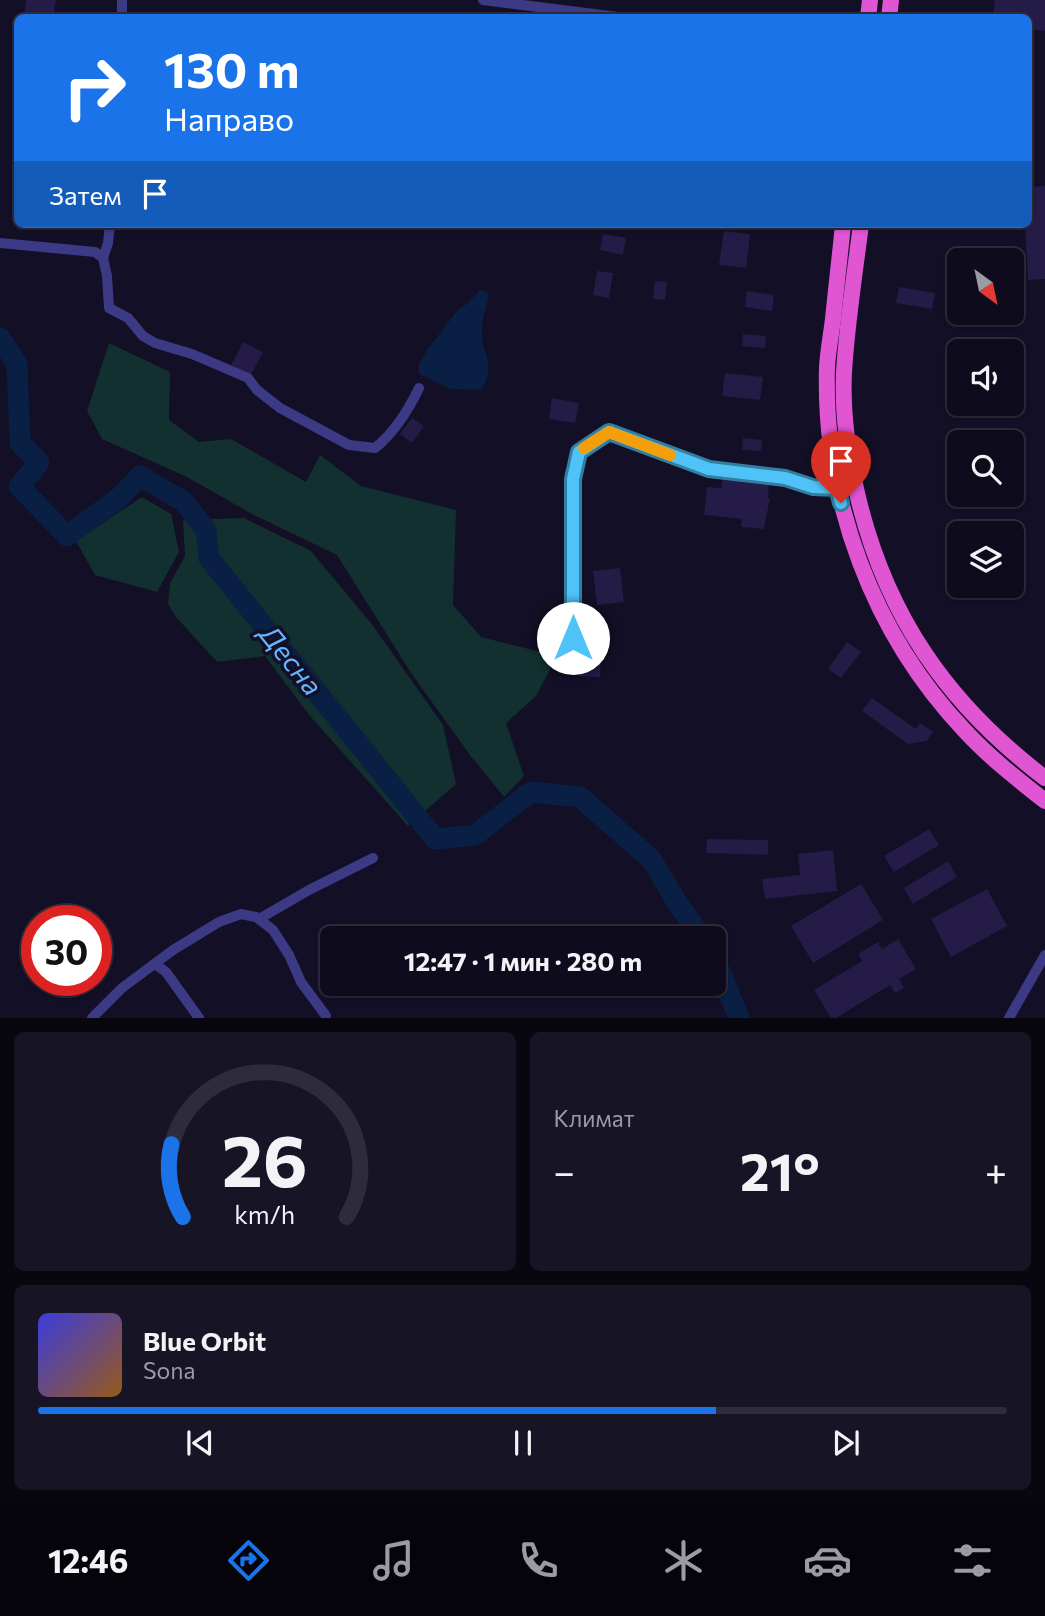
<!DOCTYPE html>
<html lang="ru">
<meta charset="utf-8">
<style>
:root{--surface:#0e0b1c;--page:#171425;--text:#f1f3f6;--muted:#9b9ba3;--line:#2e2b3b;--accent:#1a73e8}
body{margin:0;font-family:Commissioner,sans-serif;background:var(--page);color:var(--text);height:100vh;display:flex;flex-direction:column;font-size:26px;white-space:nowrap}
*{box-sizing:border-box;margin:0}
p{font-size:23px;color:var(--muted)}
.icon{flex:none;width:38px;height:38px;fill:none;stroke:currentColor;stroke-width:2;stroke-linecap:round;stroke-linejoin:round}
.map{position:relative;height:1018px;overflow:hidden}
.panel{display:flex;flex-direction:column;gap:14px;padding:14px;background:#08060f;flex:1}
.panel>*{flex:none}
.top-card{position:absolute;left:14px;top:14px;width:1018px;height:214px;border-radius:10px;box-shadow:0 2px 5px #0004,0 0 0 2px var(--line);background:#1a73e8;color:#fff;overflow:hidden}
.needle{width:46px;rotate:147deg}
.fabs{position:absolute;left:947px;top:248px;display:grid;gap:14px}
.fabs a{display:grid;place-items:center;width:77px;height:77px;border-radius:10px;background:var(--surface);box-shadow:0 2px 5px #0004,0 0 0 2px var(--line);font-size:35px}
.speed{position:absolute;left:21px;top:905px;display:flex;gap:14px;font-size:35px;font-weight:700;text-align:center}
.speed>*{display:grid;place-content:center;width:91px;height:91px;border-radius:50%;background:var(--surface);box-shadow:0 2px 5px #0004,0 0 0 2px var(--line);line-height:1}
.speed .limit{border:10px solid #d22;background:#fff;color:#111}
.pin{position:absolute;display:grid;place-items:center;width:60px;height:60px;color:#fff;margin:-72px -30px;border-radius:50% 50% 50% 0;rotate:-45deg;box-shadow:0 0 7px #0007}
.pin .icon{rotate:45deg}
.me{position:absolute;width:77px;margin:-38px;rotate:0deg;stroke-linejoin:round;filter:drop-shadow(0 0 5px #0008)}
.turn{display:flex;align-items:center;gap:24px;height:147px;padding:0 35px;font-size:32px}
.turn .icon{width:91px;height:91px;stroke-width:2.5}
.turn b{display:block;font-size:49px;line-height:60px}
.then{display:flex;align-items:center;height:66px;padding:0 35px;background:#0003;gap:14px;font-size:26px}
.big{font-size:52px;font-weight:700;line-height:1.1}
.panel .tile{flex:1;display:flex;flex-direction:column;justify-content:center;gap:10px;min-width:0;padding:0 24px;border-radius:10px;background:var(--page)}
.panel .dial{align-items:center;gap:0}
.dial svg{height:182px;overflow:visible;fill:none;stroke:var(--line);stroke-width:7;stroke-linecap:round;text-anchor:middle}
.dial text{fill:var(--text);stroke:none}
.song{display:flex;align-items:center;gap:21px}
.cover{width:84px;height:84px;border-radius:10px;background:linear-gradient(135deg,hsl(240 70% 55%),hsl(30 70% 35%))}
.played{height:7px;border-radius:4px;background:linear-gradient(90deg,var(--accent) 70%,var(--line) 70%)}
.keys{display:flex;justify-content:space-around;direction:ltr}
.heat{display:flex;justify-content:space-between;align-items:center;font-size:38px;direction:ltr}
.panel .tiles{flex:1;display:grid;gap:14px;grid-template-columns:1fr 1fr}
.tile:last-child{grid-column:span 2}
.trip{position:absolute;left:320px;top:926px;width:406px;height:70px;border-radius:10px;background:var(--surface);box-shadow:0 2px 5px #0004,0 0 0 2px var(--line);font-weight:700;line-height:70px;text-align:center}
.dock{display:flex;height:112px;justify-content:space-around;align-items:center;background:#06040b;color:var(--muted)}
.dock .icon{width:49px;height:49px}
.dock .selected{color:var(--accent)}
.dock b{font-size:32px;color:var(--text)}
.map>svg:first-child{display:block}
.green{fill:#12302f}
.water{fill:#0a1f44}
.lines{fill:none;stroke-linecap:round;stroke-linejoin:round}
.river{stroke:#0a1f44;stroke-width:21}
.building{fill:#241b47}
.minor{stroke:#3d3a85;stroke-width:10}
.trunk{stroke:#e055d1;stroke-width:16}
.route-casing{stroke:#337fa1;stroke-width:18}
.route{stroke:#4fc3f7;stroke-width:12}
.slow{stroke:#f59e0b;stroke-width:12}
.labels{text-anchor:middle;stroke-width:7;stroke-linejoin:round;paint-order:stroke}
.water-label{font-size:28px;font-style:italic;fill:#62b6ff;stroke:#130f26}
</style>
<div class="map">
<svg width="1045" height="1018" viewBox="0 0 1045 1018">
<rect width="100%" height="100%" fill="#130f26"/>
<g class="green">
<polygon points="109,343 170,372 169,420 199,442 231,439 306,482 320,455 361,486 456,510 453,605 481,637 557,656 536,696 506,723 524,776 504,797 470,755 411,673 337,555 250,513 187,477 102,439 87,411"/>
<polygon points="142,497 171,514 179,552 157,592 95,575 76,541"/>
<polygon points="244,518 311,551 371,623 443,725 456,784 408,826 310,716 265,656 217,662 176,617 168,604 170,583 185,556 183,520"/>
</g>
<path class="water" d="M480,290L486,291L489,296C486,307 482,319 482,330C481,357 498,363 481,390L451,389L419,374V364L427,350L457,311L468,303Z"/>
<g class="lines">
<g class="river">
<polyline points="0,338 17,364 20,443 39,462 30,474 19,486 67,536 119,498 140,476 183,501 206,530 209,558 435,839 475,835 531,792 580,797 651,859 676,901 702,938"/>
<polyline points="714,957 739,1018"/>
</g>
</g>
<g class="building">
<polygon points="26,0 56,0 53,18 24,16"/>
<polygon points="995,0 1045,0 1045,31 1029,29 1029,18 993,18"/>
<polygon points="135,12 166,16 166,18 135,18"/>
<polygon points="804,12 816,15 815,18 802,18"/>
<polygon points="1045,186 1045,279 1028,280 1025,224 1029,224 1029,187"/>
<polygon points="724,231 750,234 746,268 719,265"/>
<polygon points="603,234 626,238 623,255 600,250"/>
<polygon points="597,271 613,273 609,298 593,295"/>
<polygon points="655,281 667,282 665,300 653,299"/>
<polygon points="899,287 935,293 932,309 896,303"/>
<polygon points="747,291 774,295 772,311 745,307"/>
<polygon points="743,334 766,336 765,348 742,346"/>
<polygon points="243,342 263,352 251,375 231,365"/>
<polygon points="725,373 763,377 760,400 722,396"/>
<polygon points="552,398 579,403 575,423 549,419"/>
<polygon points="412,418 424,426 412,443 400,434"/>
<polygon points="743,438 762,440 761,451 742,450"/>
<polygon points="723,476 769,482 768,498 770,498 764,529 741,527 742,519 704,515 707,487 721,488"/>
<polygon points="620,568 624,602 597,605 593,571"/>
<polygon points="847,642 861,652 841,678 828,669"/>
<polygon points="580,658 601,658 600,677 579,676"/>
<polygon points="872,698 916,729 920,723 933,732 927,741 908,744 862,711"/>
<polygon points="929,829 939,845 894,872 884,856"/>
<polygon points="707,839 768,840 768,855 706,853"/>
<polygon points="833,850 837,891 765,899 762,879 800,875 798,854"/>
<polygon points="948,861 957,877 913,904 904,888"/>
<polygon points="861,884 883,920 813,963 791,926"/>
<polygon points="987,889 1007,926 951,957 931,919"/>
<polygon points="898,939 916,969 899,979 904,988 895,993 890,985 836,1018 831,1018 814,990 862,961 858,954 878,942 882,949"/>
</g>
<g class="lines">
<g class="minor">
<polyline points="483,0 626,18"/>
<polyline points="122,18 122,0"/>
<path d="M0,243L95,252L103,258L107,276L109,308L128,318L143,336L155,343L192,354L248,378L257,390L280,408L349,445L375,448C395,432 408,411 419,388"/>
<polyline points="103,258 108,243 110,224"/>
<polyline points="573,638 573,479 579,451 609,432 709,469 785,478 813,487 837,488"/>
<polyline points="259,919 309,890 373,858"/>
<polyline points="155,964 166,972 199,1018"/>
<polyline points="92,1018 122,988 173,950 219,922 241,914 256,917 273,930 289,955 301,982 326,1016"/>
<polyline points="1009,1018 1045,955"/>
</g>
<g class="trunk">
<polyline points="868,18 870,0"/>
<polyline points="889,18 891,0"/>
<path d="M843,224C840,256 836,288 833,319C831,335 828,351 827,367C823,500 873,634 965,731C989,757 1017,779 1045,801"/>
<path d="M861,224C855,273 847,322 844,372C842,412 848,454 857,493C885,614 946,703 1045,778"/>
</g>
</g>
<g class="lines">
<g class="route-casing">
<polyline id="route" points="573,638 573,479 579,452 609,432 709,469 785,478 813,487 837,488 841,503"/>
</g>
<use href="#route" class="route"/>
<polyline class="slow" points="584,448 609,432 670,455"/>
</g>
<g class="labels">
<g class="water-label">
<text transform="translate(291 660) rotate(51)" y="10">Десна</text>
</g>
</g>
</svg>
<div class="fabs">
<a><svg class="needle" viewBox="-14 -14 28 28"><path d="M0-13l5 13h-10z" fill="#e53935"/><path d="M0 13l5-13h-10z" fill="#9b9ba3"/></svg></a>
<a><svg class="icon" aria-label="sound" viewBox="0 0 24 24"><path d="M4 9h4l5-4v14l-5-4H4zM17 9q2 3 0 6"/></svg></a>
<a><svg class="icon" aria-label="search" viewBox="0 0 24 24"><circle cx="10" cy="10" r="6"/><path d="M15 15l6 6"/></svg></a>
<a><svg class="icon" aria-label="layers" viewBox="0 0 24 24"><path d="M12 4l9 5-9 5-9-5zM3 14l9 5 9-5"/></svg></a>
</div>
<div class="speed"><div class="limit">30</div></div>
<div class="pin" style="left:841px;top:503px;background:#d93025"><svg class="icon" aria-label="arrive" viewBox="0 0 24 24"><path d="M6 21V4h12l-3 4 3 4H6"/></svg></div>
<svg class="me" style="left:573px;top:638px" viewBox="-20 -20 40 40"><circle r="19" fill="#fff"/><path d="M0-13L10 11 0 6-10 11z" fill="#4fc3f7"/></svg>
<div class="trip">12:47 · 1 мин · 280 m</div>
<div class="top-card">
<div class="turn"><svg class="icon" aria-label="right" viewBox="0 0 24 24"><path d="M7 20v-9h11M14 6l5 5-5 5"/></svg><div><b>130 m</b>Направо</div></div>
<div class="then">Затем<svg class="icon" aria-label="arrive" viewBox="0 0 24 24"><path d="M6 21V4h12l-3 4 3 4H6"/></svg></div>
</div>
</div>
<section class="panel">
<div class="tiles">
<div class="tile dial"><svg viewBox="0 0 100 80">
<path d="M14 69A42 42 0 1 1 86 69"/>
<path d="M14 69A42 42 0 0 1 9 37" stroke="#1a73e8"/>
<text x="50" y="56" font-size="32" font-weight="700">26</text>
<text x="50" y="72" font-size="11">km/h</text>
</svg></div>
<div class="tile"><p>Климат</p>
<div class="heat"><a>−</a><b class="big">21°</b><a>+</a></div>
</div>
<div class="tile">
<div class="song"><i class="cover"></i><div><b>Blue Orbit</b><p>Sona</p></div></div>
<div class="played"></div>
<div class="keys"><svg class="icon" aria-label="previous" viewBox="0 0 24 24"><path d="M18 5L8 12l10 7zM5 5v14"/></svg><svg class="icon" aria-label="pause" viewBox="0 0 24 24"><path d="M8 5v14M16 5v14"/></svg><svg class="icon" aria-label="next" viewBox="0 0 24 24"><path d="M6 5l10 7-10 7zM19 5v14"/></svg></div>
</div>
</div>
</section>
<nav class="dock">
<b>12:46</b>
<svg class="icon selected" aria-label="directions" viewBox="0 0 24 24"><path d="M12 3l9 9-9 9-9-9zM9 14v-3h6M13 9l2 2-2 2"/></svg>
<svg class="icon" aria-label="music" viewBox="0 0 24 24"><path d="M9 18V5l10-2v13"/><circle cx="6" cy="18" r="3"/><circle cx="16" cy="16" r="3"/></svg>
<svg class="icon" aria-label="phone" viewBox="0 0 24 24"><path d="M5 4h4l2 5-3 2q2 4 5 5l2-3 5 2v4C11 20 4 13 5 4z"/></svg>
<svg class="icon" aria-label="climate" viewBox="0 0 24 24"><path d="M12 3v18M4 7l16 10M4 17L20 7"/></svg>
<svg class="icon" aria-label="car" viewBox="0 0 24 24"><path d="M5 17H2v-5l4-1 3-4h7l3 4 3 1v5h-3M9 17h6M6 11h13"/><circle cx="7" cy="17" r="2"/><circle cx="17" cy="17" r="2"/></svg>
<svg class="icon" aria-label="filters" viewBox="0 0 24 24"><path d="M4 7h16M4 17h16"/><circle cx="9" cy="7" r="2"/><circle cx="15" cy="17" r="2"/></svg>
</nav>
